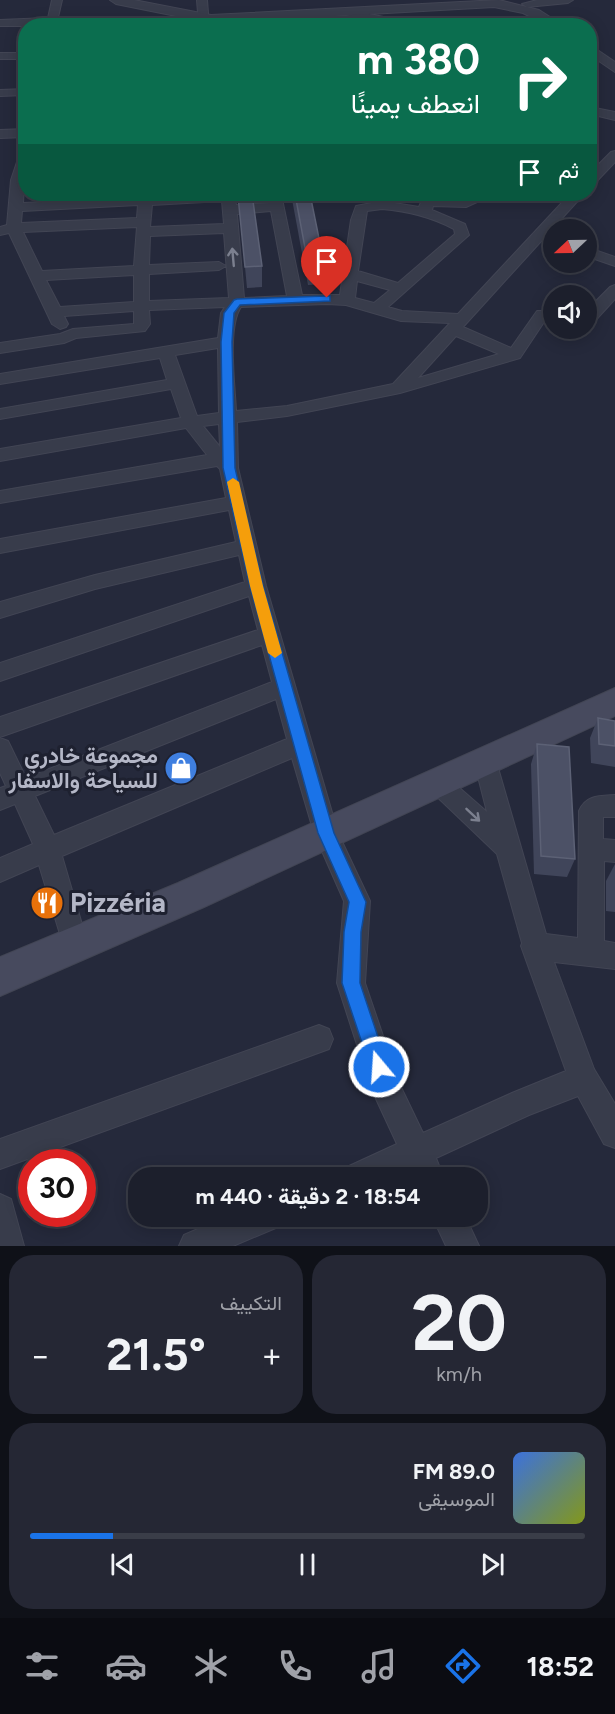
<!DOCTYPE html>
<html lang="ar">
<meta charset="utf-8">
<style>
:root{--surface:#1c1f2c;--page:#252734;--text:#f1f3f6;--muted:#a0a2a9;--line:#3a3d48;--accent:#1a73e8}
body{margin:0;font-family:Figtree,Vazirmatn,sans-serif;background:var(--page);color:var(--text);direction:rtl;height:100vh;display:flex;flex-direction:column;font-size:22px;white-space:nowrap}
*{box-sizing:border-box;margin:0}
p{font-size:20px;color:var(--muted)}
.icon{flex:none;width:33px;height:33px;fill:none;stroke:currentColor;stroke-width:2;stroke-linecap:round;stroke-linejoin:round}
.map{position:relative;height:1246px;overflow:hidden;direction:ltr}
.drawer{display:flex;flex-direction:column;gap:9px;padding:9px;background:#0f1118;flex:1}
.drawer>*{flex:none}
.hud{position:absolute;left:18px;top:18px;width:579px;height:183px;border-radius:24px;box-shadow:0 3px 15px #0003,0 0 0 2px var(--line);direction:rtl;background:#0b6e4f;color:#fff;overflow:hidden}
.needle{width:39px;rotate:248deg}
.tools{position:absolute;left:543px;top:219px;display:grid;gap:12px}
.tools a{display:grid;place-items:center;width:54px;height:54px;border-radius:50%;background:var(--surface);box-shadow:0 3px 15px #0003,0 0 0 2px var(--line);font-size:30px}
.speed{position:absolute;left:18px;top:1149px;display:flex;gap:12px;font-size:30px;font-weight:700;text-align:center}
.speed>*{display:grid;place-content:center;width:78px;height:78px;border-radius:50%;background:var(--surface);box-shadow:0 3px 15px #0003,0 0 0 2px var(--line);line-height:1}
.speed .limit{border:9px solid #d22;background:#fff;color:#111}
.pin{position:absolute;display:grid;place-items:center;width:51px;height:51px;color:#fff;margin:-62px -26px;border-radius:50% 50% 50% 0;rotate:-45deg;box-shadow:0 0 6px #0007}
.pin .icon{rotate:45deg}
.me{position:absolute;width:66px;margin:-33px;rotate:342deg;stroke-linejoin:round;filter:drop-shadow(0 0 4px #0008)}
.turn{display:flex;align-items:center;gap:21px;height:126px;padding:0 18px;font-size:27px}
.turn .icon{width:78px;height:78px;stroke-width:2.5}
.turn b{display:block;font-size:42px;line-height:51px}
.then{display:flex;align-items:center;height:57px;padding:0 18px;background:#0003;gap:12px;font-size:22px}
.big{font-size:45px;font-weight:700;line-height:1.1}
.drawer .widget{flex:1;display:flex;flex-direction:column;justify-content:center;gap:9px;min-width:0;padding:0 21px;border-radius:24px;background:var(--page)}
.drawer .dial{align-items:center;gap:0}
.dial b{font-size:78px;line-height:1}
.song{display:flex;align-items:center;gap:18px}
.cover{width:72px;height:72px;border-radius:9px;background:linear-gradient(135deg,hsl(220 70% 55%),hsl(70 70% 35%))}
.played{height:6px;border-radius:3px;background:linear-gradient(90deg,var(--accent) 15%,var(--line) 15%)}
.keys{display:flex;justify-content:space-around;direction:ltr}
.heat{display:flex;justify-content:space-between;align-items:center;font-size:33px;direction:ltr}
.drawer .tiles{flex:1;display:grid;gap:9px;grid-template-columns:1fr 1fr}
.widget:last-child{grid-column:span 2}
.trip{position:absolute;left:128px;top:1167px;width:360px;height:60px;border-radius:24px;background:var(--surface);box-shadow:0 3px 15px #0003,0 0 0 2px var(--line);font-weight:700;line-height:60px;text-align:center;direction:rtl}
.dock{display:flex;height:96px;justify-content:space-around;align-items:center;background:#0b0c12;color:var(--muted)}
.dock .icon{width:42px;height:42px}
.dock .selected{color:var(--accent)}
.dock b{font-size:27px;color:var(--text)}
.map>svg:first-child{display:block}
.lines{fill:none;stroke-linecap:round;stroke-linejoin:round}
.minor-casing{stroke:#424554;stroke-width:2}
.tertiary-casing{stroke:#424554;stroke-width:2}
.secondary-casing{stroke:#424554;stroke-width:2}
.minor{fill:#383c4b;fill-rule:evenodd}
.tertiary{fill:#383c4b;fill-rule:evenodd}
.secondary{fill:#474a5e;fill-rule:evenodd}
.wall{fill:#40455a}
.building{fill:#4c5166;stroke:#5c6175;stroke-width:1.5}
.oneway{stroke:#7c808f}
.route{fill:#1a73e8;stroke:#114b97;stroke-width:1.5}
.slow{fill:#f59e0b}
.labels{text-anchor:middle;stroke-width:6;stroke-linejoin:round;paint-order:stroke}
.poi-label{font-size:22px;font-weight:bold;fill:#b4b7c7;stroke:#1e2130;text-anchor:end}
.near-poi-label{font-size:27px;font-weight:bold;fill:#b4b7c7;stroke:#1e2130;text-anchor:start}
</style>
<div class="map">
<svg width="615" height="1246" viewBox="0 0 615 1246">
<rect width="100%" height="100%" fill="#25293b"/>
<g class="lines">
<g class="minor-casing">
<g id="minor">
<polygon points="52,0 62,0 56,26 0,26 0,20 48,18"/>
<polygon points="197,0 207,0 209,26 199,26"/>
<polygon points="537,0 573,0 568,3 527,7 522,4"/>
<polygon points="346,9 393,19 399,26 388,26 342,14 342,10"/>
<rect x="0" y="53" width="26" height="6"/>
<polygon points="26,89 26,95 0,96 0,90"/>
<polygon points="590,107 615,112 615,120 590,114"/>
<polygon points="26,129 26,137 0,138 0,130"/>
<path d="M26,149L23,203L234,194L236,205L270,203L269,194H281L302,295H340L351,220L356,206L382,201L419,207L422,200L431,198L464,199L474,194H489L488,197L466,207L433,206L432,210L465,224L469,235L388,307L402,311L458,314L570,194H584L463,327L511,348L537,311H554V321L546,319L520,358L400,393L287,416L237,422L238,468L266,586L338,833L370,901L365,983L399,1083L423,1133L512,1093L566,1071L521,946L522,943L497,854L431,791L427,784L431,777L439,774L447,777L487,812L474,761L478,754L486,751L494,754L546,934L578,938L579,811C586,795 599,796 615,795V817H603V839L615,840V862L604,861V941L615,943V969L554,962L594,1069L615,1104V1148L604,1144L578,1096L529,1115L436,1158L444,1178H413L409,1170L394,1178H343L347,1167L397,1144L371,1088L337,983L344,901L314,833L292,758L62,856L88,945L84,954L75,958L66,954L39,865L0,882V858L33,844L15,804L0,810V788L6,786L0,773V738L8,741L26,778L272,682L262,645L0,737V717L258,630L249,596L0,681V663L245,582L239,555L95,589L0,618V602L95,575L236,542L229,510L0,553V539L226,498L220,469L217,466L0,503V491L207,455L186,428L0,461V449L181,418L171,389L0,419V409L167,380L160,358L0,384V374L218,338L221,313L225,307L149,310L150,324L145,331L76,338L64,343L0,353V343L60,334L73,329L134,324V311L64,316L68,324L66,327L60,329L52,324L9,233L0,235V227L7,225L11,180L20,153ZM222,201L224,224L150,227L152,205ZM138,205L137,218L21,223L22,211ZM382,209C408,211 431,217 454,229L455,234L398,283L358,271L367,211ZM271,211L287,296L244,298L237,214ZM137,227L134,266L42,271L23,232ZM224,233L229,298L149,301V274L219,270L226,266L219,262L149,265L150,236ZM134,275V302L60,307L46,280ZM357,281L390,290L374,303L355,298ZM327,304L346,305L401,321L450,323L393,384L287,406L236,411C235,386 227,327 241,307ZM456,336L499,354L418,378ZM218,348L219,413L197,416L175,355ZM219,424L220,447L203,426ZM276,699L287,739L54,835L35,796Z"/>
<polygon points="615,151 615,162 595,183 590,184 590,173 611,152"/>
<polygon points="586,247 615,257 615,266 586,256"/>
<polygon points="615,285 615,299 592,324 586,326 586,311 610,287"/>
<polygon points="319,1025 329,1029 333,1039 329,1049 0,1169 0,1139"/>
<polygon points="0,1194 11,1199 24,1246 0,1246"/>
<polygon points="228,1216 283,1216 278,1227 233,1246 179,1246 184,1235"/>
<polygon points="432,1216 465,1216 479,1246 446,1246"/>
</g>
</g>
<g class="tertiary-casing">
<g id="tertiary">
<polygon points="110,0 134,0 211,15 499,0 539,10 564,26 549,26 523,13 494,7 211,23 116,4"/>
<polygon points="590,45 615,62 615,72 590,55"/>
</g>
</g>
<g class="secondary-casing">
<polygon id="secondary" points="615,688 615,716 204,907 0,996 0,957 178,883"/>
</g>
<use href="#minor" class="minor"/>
<use href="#tertiary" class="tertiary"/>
<use href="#secondary" class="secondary"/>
</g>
<g class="wall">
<polygon points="238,194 253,194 253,200 262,266 262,287 247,288"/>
<polygon points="291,194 310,194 324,263 324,284 308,285"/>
<polygon points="598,718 615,721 615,767 591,763 590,738"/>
<polygon points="537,744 575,859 567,877 534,874 531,764"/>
<polygon points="615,864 615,912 606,911 606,881"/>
</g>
<g class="building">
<polygon points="252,194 262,266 245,267 238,196"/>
<polygon points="295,194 310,194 324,263 308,264"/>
<polygon points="598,718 615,721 615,746 599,744"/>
<polygon points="537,744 569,747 575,859 541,856"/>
</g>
<defs><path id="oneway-shaft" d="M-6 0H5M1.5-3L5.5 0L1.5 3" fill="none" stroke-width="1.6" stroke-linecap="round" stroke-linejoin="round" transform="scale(1.5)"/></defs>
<g class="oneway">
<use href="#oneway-shaft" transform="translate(233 257) rotate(-95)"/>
<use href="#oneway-shaft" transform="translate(473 815) rotate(43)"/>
</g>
<polygon class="route" points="327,296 330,296 330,301 240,305 234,313 232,342 235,468 263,586 334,833 366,902 361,932 360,983 388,1067 386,1074 379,1076 372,1074 370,1067 342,983 344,932 349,902 318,833 250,586 223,468 221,342 224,313 234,300 237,299"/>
<polygon class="slow" points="233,478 239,482 263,586 282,653 275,658 268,653 250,586 227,482"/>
<defs>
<g id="shop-disc" transform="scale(1.725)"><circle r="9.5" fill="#3f7fe0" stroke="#1e2130"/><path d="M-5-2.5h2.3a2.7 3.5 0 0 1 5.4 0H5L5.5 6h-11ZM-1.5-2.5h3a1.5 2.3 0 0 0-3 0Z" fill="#fff"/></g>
<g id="restaurant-disc" transform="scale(1.725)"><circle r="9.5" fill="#e8710a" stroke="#1e2130"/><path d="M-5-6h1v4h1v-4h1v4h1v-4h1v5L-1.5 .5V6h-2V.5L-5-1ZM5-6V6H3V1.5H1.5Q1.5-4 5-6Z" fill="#fff"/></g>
</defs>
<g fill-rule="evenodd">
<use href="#shop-disc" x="181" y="768"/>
<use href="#restaurant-disc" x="47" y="903"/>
</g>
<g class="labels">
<g class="poi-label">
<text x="158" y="763">مجموعة خادري<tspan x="158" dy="25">للسياحة والاسفار</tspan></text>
</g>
<g class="near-poi-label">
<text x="70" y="912">Pizzéria</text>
</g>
</g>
</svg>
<div class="tools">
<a><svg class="needle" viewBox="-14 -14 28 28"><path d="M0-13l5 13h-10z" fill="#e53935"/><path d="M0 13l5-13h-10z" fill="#a0a2a9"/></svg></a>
<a><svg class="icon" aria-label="sound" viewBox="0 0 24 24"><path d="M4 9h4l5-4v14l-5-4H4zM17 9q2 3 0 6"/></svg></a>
</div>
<div class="speed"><div class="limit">30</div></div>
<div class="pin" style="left:327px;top:298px;background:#d93025"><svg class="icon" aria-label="arrive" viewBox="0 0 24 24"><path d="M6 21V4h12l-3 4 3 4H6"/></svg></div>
<svg class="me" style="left:379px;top:1067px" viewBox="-20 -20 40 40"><circle r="17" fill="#1a73e8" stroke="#fff" stroke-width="3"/><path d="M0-11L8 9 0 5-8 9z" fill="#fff"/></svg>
<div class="trip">18:54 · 2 دقيقة · 440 m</div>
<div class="hud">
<div class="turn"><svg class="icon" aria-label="right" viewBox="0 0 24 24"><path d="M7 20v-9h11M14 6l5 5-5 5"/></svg><div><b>380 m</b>انعطف يمينًا</div></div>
<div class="then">ثم<svg class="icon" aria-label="arrive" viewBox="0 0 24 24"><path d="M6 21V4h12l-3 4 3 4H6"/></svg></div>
</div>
</div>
<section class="drawer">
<div class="tiles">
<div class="widget dial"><b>20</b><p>km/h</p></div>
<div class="widget"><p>التكييف</p>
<div class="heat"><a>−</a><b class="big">21.5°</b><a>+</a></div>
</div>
<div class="widget">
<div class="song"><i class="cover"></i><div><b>89.0 FM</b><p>الموسيقى</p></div></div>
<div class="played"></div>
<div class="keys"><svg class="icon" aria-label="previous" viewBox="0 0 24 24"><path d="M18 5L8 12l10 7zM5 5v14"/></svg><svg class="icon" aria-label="pause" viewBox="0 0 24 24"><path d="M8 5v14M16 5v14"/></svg><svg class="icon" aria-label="next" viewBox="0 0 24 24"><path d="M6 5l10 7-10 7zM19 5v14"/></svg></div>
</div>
</div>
</section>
<nav class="dock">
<b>18:52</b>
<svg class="icon selected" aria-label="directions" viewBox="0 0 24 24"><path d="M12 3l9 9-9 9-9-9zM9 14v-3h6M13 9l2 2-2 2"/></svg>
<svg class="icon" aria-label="music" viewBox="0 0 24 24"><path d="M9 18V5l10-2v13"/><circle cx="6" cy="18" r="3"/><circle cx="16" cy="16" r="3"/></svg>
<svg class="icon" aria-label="phone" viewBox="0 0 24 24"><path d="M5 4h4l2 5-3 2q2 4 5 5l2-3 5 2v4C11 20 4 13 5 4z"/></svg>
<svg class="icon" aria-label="climate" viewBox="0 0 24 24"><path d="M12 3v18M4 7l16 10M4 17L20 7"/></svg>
<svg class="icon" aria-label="car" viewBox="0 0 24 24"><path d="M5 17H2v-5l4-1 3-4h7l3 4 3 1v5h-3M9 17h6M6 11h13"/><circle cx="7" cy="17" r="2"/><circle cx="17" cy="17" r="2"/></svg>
<svg class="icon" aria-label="filters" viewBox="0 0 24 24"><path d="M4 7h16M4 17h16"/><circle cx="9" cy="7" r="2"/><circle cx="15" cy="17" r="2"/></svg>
</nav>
